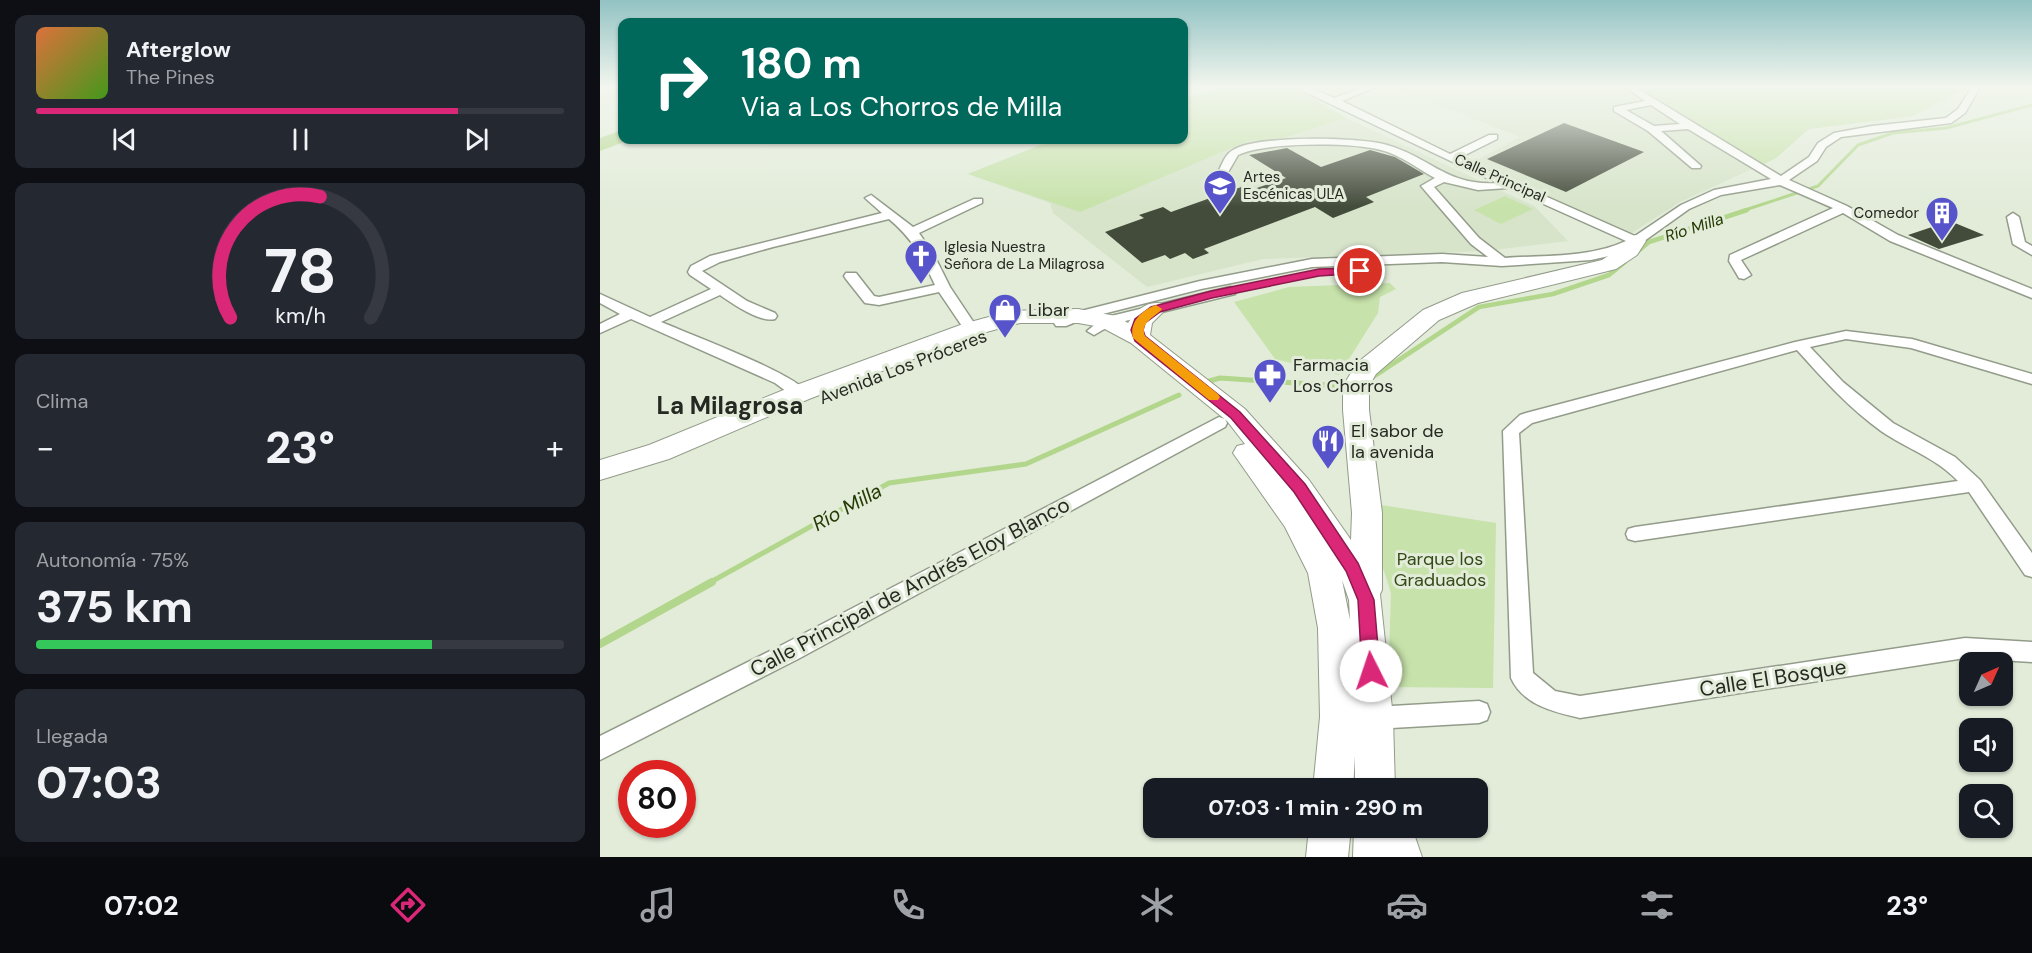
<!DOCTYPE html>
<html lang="es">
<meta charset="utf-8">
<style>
:root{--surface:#171b24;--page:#242831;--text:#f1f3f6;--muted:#9ea1a6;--line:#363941;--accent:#db2777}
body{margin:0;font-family:"DM Sans",sans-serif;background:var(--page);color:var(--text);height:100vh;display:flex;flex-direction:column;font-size:22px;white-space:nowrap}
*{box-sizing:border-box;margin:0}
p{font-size:20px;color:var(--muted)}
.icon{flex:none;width:33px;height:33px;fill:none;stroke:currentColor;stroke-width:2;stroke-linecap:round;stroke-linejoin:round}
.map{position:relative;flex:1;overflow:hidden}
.details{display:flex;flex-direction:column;gap:15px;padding:15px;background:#0d0f14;width:600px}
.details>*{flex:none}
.hud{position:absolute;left:18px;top:18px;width:570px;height:126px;border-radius:12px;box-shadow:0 2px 4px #0004;background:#00695c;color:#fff;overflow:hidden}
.needle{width:39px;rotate:45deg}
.controls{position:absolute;left:1359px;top:652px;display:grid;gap:12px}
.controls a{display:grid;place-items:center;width:54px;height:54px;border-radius:12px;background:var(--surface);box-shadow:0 2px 4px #0004;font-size:30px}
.speed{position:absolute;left:18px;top:760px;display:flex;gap:12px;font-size:30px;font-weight:700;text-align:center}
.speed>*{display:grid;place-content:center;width:78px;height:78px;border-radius:50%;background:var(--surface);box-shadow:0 2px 4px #0004;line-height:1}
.speed .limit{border:9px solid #d22;background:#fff;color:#111}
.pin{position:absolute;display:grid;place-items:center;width:51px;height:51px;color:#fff;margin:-26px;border:3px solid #fff;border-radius:50%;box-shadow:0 2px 6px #0007}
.me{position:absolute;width:66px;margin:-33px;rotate:356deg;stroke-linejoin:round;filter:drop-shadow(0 0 4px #0008)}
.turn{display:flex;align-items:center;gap:21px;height:126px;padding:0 24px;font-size:27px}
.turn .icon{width:78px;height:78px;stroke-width:2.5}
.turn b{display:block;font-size:42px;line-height:51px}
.big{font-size:45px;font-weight:700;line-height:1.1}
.details .card{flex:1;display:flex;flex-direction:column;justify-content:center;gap:9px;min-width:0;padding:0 21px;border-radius:12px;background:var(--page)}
.details .dial{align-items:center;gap:0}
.dial svg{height:156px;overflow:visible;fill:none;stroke:var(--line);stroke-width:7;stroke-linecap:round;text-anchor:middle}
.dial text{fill:var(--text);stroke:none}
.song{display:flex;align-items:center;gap:18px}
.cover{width:72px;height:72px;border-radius:9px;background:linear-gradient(135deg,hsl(20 70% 55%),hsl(100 70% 35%))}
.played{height:6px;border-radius:3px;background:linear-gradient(90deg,var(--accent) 80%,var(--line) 80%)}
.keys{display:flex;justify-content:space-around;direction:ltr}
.heat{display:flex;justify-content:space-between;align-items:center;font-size:33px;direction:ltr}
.charge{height:9px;border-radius:4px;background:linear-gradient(90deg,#34c759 75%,var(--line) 0)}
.trip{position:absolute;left:543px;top:778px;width:345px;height:60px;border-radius:12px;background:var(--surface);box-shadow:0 2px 4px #0004;font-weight:700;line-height:60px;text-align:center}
.tabs{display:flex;height:96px;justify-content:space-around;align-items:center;background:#090b0e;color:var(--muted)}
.tabs .icon{width:42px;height:42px}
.tabs .on{color:var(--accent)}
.tabs b{font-size:27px;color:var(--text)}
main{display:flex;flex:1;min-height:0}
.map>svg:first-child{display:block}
.built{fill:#d7e4ca}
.green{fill:#c7e2aa}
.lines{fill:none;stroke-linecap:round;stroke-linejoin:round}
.stream-far3{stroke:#b2d68b;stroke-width:3}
.stream-far2{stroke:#b2d68b;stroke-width:4.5}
.stream-far1{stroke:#b2d68b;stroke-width:5}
.stream{stroke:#b2d68b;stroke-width:8}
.river{fill:#b2d68b;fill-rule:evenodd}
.building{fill:#434b3b}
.minor-casing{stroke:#939c8a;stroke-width:3}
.trunk-casing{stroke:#939c8a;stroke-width:2}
.minor{fill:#fff;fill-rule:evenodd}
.trunk{fill:#fff;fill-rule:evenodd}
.route{fill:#db2777;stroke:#8e194d;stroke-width:1.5}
.slow{fill:#f59e0b}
.labels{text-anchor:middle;stroke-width:6;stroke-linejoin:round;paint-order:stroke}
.far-poi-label{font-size:15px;fill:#252922;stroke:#e2ecd9;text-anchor:start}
.far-street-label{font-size:15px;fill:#252922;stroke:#e2ecd9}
.far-water-label{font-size:16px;font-style:italic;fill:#253a02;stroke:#e2ecd9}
.poi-label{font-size:18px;fill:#252922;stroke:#e2ecd9;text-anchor:start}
.street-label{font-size:18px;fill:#252922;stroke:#e2ecd9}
.park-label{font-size:18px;fill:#354b17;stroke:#e2ecd9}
.water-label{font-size:20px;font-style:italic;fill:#253a02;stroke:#e2ecd9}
.near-street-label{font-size:21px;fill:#252922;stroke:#e2ecd9}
.district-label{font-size:24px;font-weight:bold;fill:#252922;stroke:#e2ecd9}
</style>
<main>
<section class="details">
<div class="card">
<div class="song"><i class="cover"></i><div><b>Afterglow</b><p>The Pines</p></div></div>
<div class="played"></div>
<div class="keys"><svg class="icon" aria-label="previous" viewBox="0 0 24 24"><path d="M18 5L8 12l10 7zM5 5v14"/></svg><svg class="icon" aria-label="pause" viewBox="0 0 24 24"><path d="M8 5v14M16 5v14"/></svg><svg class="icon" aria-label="next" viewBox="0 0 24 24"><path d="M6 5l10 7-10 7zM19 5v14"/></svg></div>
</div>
<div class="card dial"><svg viewBox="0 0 100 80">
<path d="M14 69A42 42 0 1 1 86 69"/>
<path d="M14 69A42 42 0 0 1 60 7" stroke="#db2777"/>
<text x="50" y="56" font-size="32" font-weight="700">78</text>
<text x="50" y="72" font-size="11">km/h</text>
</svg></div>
<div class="card"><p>Clima</p>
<div class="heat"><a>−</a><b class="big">23°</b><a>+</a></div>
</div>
<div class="card"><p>Autonomía · 75%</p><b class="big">375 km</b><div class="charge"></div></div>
<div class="card"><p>Llegada</p><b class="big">07:03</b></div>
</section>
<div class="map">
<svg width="1432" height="857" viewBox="0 0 1432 857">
<rect width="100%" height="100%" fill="#e2ecd9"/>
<g class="built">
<polygon points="628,87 693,87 746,118 934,206 968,241 886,251 663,259 547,287 453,213 450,203 368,174 453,140 584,140 584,98"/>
<polygon points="798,87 1361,87 1359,91 1313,116 1209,129 1176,158 1080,202 1027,236 873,162 920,137 796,88"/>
</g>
<g class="green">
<polygon points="628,87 693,87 746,118 683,138 648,141 480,212 368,174 453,140 584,140 584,98"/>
<polygon points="1035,87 1362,87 1359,91 1313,116 1209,129 1176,158 1164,164"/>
<polygon points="905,196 933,209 901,224 874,210"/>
<polygon points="790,283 796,289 780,297 778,313 739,375 675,359 634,302 689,287"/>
<polygon points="762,502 896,523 893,688 788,687 791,593"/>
</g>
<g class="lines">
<polyline class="stream-far3" points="1142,211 1218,186 1258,145 1293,133 1346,128 1432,105"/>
<g class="stream-far2">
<polyline points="1037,252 1049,242 1147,210"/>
<polyline points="779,373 879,307 953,294 1009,275 1025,262"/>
</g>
<g class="stream-far1">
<polyline points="771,378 782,371"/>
<polyline points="606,382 620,378 741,386"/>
<polyline points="109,583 289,483 426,464 579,395"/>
</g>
<polyline class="stream" points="0,644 112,582"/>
<polygon class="river" points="22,130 22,140 29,140 0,151 0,138"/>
</g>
<g class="building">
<polygon points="964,123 1044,152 966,192 887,159"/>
<polygon points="687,148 721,167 770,150 795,157 824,174 766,197 774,202 733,218 715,207 604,249 609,253 593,259 585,253 570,259 565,255 542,263 505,232 544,218 539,215 563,207 571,212 644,186 651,190 686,178 649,155"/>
<polygon points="1350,221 1384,235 1339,249 1308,235"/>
</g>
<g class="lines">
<g class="minor-casing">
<g id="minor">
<path d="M703,87H709L734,98L765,87H776L742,101L850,154L889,135H897V139L859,158L1035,236L1081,205L1114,190L1171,179L1088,129L1061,131L1101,166L1100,168H1092L1048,131L1014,111V107L1045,101L1026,87H1035L1181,176L1209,157L1218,143L1234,133L1272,126L1346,118L1358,109L1372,87H1380L1365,113L1351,123L1241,137L1226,147L1217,161L1189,180L1247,206L1298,235L1432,289V298L1290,241L1243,213L1141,260L1151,275L1144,279L1139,278L1129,261L1130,255L1233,208L1180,185L1121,195L1089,209L1040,244L1018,254L991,260L902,266L842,262L712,267L601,289L483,319L466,326H456L454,323L473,313L600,281L712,259L842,254L888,257L871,244L821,186L835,178C818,169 801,155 781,150C752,142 665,142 638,155L627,174H619L618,172C622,165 625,154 633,150C656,135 759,137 787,145C830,157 846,186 897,183L703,91ZM1051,105L1080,124L1054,126L1026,110ZM844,182L878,190L908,188L1026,241C989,258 945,255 905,258L879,238L834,187Z"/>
<path d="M271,195L313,227L374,199H382V203L319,233L335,257L350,287L378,329L376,332H366L339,292L279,305L265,303L246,279L244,276L246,273H256L274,296L279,297L335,285C322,257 313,239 289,219L173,247L120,262L102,271L147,301L175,313L177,316L175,319C160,323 133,304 120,295L61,322C89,334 194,373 208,393L206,397H194L175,383L31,319L0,333V324L20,314L0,303V294L50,317L111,289L90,275L88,272L91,266L110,256L282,213L265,198Z"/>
<polygon points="1413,213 1419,217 1425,242 1432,246 1432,255 1413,244 1407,217"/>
<polygon points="630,287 635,288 637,291 635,294 513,324 494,335 487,331 503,318"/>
<path d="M1246,331L1312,339L1432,374V384L1311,348L1246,339L1210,347L1243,382L1293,423L1355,457L1380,480L1432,553V577L1425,575L1369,492L1035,541L1028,539L1026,534L1028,529L1035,527L1358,481C1335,457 1307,449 1281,431C1249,408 1223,379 1197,350L932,423L919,433L933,673L955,691L980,696L1365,638L1432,642V662L1365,658L980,718C954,712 923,705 911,678L903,431L920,415L926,413L1195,342Z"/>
<polygon points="619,417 625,419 627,423 625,427 198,659 0,760 0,736 182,645"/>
<polygon points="879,701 887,704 890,712 887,720 879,723 774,729 766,726 763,718 766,710 774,707"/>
</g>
</g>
<g class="trunk-casing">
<g id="trunk">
<path d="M1036,235L1043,237L1046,241L1037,255L1016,269L878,303L839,320L776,374L769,386V410L782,513V590L780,594L793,718L795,789H755V756L753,789H713L720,717L718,628L708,573L685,527L633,453L637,446L645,444L627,421L531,343L501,327L478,323H420L379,334L209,399L69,459L0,480V460L49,445L191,387L363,324L411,311L478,309L516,316L528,323C537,310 547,300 563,304L566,309L552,323L550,335L645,409L709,480L751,540L752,513L743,410V386L757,363L823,310L862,293L1002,260L1022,247L1029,237ZM742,580L749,600L750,620Z"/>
<polygon points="709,828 751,828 748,857 706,857"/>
<polygon points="754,828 812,828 822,857 753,857"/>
</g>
</g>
<use href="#minor" class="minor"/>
<use href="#trunk" class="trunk"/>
</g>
<linearGradient id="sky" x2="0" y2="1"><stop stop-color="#92c2c3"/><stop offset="0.42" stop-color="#f2f6ee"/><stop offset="1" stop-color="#f2f6ee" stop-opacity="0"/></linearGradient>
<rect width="1432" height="207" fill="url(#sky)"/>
<polygon class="route" points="760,268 765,271 764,273 719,276 612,298 560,312 545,323 543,330 545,336 640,412 705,484 758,563 774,600 780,671 777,677 771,679 764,677 762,671 758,600 746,571 694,492 631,418 535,341 531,330 535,319 551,307 611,291 719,269"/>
<path class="slow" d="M556,305L562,309C554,318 540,322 545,336L618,394L620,397L618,400H609L533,338C529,322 542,310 556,305Z"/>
<defs>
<g id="university-pin" transform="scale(1.725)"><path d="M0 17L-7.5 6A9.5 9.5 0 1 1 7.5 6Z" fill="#5754cb" stroke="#e2ecd9"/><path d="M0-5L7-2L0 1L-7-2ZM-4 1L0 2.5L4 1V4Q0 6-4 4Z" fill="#fff"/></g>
<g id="building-pin" transform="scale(1.725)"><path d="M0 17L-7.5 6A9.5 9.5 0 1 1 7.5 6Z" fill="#5754cb" stroke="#e2ecd9"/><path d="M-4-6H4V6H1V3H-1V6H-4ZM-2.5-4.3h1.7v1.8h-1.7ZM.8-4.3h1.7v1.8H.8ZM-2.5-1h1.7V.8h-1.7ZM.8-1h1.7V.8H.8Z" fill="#fff"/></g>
<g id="church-pin" transform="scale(1.725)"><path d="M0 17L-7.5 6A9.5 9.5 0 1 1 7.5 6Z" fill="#5754cb" stroke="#e2ecd9"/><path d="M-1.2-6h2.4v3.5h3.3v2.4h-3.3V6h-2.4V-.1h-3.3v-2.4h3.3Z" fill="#fff"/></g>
<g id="shop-pin" transform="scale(1.725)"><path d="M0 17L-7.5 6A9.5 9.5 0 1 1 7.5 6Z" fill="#5754cb" stroke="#e2ecd9"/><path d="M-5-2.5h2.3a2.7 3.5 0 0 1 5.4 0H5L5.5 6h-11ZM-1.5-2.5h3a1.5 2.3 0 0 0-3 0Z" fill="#fff"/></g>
<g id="pharmacy-pin" transform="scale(1.725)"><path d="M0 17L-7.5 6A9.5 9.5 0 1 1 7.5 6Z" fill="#5754cb" stroke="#e2ecd9"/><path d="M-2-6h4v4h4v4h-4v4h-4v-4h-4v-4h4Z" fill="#fff"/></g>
<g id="restaurant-pin" transform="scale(1.725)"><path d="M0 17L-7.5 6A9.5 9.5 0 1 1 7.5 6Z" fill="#5754cb" stroke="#e2ecd9"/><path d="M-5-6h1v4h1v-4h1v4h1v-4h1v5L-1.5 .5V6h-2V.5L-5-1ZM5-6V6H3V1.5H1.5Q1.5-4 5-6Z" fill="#fff"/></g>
</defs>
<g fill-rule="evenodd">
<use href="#university-pin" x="620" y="186"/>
<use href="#building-pin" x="1342" y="213"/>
<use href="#church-pin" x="321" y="256"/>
<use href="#shop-pin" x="405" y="310"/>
<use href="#pharmacy-pin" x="670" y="375"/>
<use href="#restaurant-pin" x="728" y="441"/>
</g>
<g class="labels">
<g class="far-poi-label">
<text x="643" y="182">Artes<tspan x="643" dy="17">Escénicas ULA</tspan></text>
<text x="1319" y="218" text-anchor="end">Comedor</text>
<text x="344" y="252">Iglesia Nuestra<tspan x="344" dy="17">Señora de La Milagrosa</tspan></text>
</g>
<g class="far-street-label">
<text transform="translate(900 178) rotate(24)" y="5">Calle Principal</text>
</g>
<g class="far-water-label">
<text transform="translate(1094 227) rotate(-18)" y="6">Río Milla</text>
</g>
<g class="poi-label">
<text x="428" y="316">Libar</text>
<text x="693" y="371">Farmacia<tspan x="693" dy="21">Los Chorros</tspan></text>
<text x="751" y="437">El sabor de<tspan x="751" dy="21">la avenida</tspan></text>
</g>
<g class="street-label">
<text transform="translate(303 367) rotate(-21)" y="6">Avenida Los Próceres</text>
</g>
<g class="park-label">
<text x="840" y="565">Parque los<tspan x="840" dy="21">Graduados</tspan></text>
</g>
<g class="water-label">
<text transform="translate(247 507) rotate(-29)" y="7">Río Milla</text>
</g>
<g class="near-street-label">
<text transform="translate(310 587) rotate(-28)" y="7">Calle Principal de Andrés Eloy Blanco</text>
<text transform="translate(1173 678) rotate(-9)" y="7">Calle El Bosque</text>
</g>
<g class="district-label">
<text x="130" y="414">La Milagrosa</text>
</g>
</g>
</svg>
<div class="controls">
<a><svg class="needle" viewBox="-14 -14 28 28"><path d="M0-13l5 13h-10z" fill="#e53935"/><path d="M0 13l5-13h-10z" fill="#9ea1a6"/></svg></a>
<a><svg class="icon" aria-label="sound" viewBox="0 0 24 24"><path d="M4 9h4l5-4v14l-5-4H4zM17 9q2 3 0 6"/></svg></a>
<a><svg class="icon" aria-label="search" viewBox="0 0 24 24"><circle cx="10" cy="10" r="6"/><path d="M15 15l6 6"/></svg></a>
</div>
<div class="speed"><div class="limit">80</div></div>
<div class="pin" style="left:760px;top:271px;background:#d93025"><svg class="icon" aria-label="arrive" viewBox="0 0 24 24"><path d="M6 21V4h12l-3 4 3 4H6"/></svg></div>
<svg class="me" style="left:771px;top:671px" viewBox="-20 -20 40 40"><circle r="19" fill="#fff"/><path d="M0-13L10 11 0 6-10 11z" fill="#db2777"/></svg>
<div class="trip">07:03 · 1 min · 290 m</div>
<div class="hud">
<div class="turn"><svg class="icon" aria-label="right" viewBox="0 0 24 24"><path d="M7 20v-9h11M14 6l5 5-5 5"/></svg><div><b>180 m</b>Via a Los Chorros de Milla</div></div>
</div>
</div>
</main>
<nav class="tabs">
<b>07:02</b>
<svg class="icon on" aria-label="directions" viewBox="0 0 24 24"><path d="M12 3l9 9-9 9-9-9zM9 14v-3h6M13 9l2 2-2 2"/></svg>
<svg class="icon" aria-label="music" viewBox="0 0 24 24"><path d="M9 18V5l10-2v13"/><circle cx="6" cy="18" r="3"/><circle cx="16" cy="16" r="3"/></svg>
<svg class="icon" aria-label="phone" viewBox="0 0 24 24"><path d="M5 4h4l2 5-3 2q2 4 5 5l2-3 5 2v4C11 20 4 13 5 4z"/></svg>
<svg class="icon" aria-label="climate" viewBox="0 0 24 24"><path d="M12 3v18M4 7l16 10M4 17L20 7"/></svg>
<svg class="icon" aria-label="car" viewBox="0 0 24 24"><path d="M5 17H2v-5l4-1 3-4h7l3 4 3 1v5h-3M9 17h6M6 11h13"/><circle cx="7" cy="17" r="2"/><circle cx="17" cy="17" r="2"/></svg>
<svg class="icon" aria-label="filters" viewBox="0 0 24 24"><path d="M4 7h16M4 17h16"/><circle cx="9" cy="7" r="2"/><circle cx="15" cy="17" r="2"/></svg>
<b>23°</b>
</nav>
